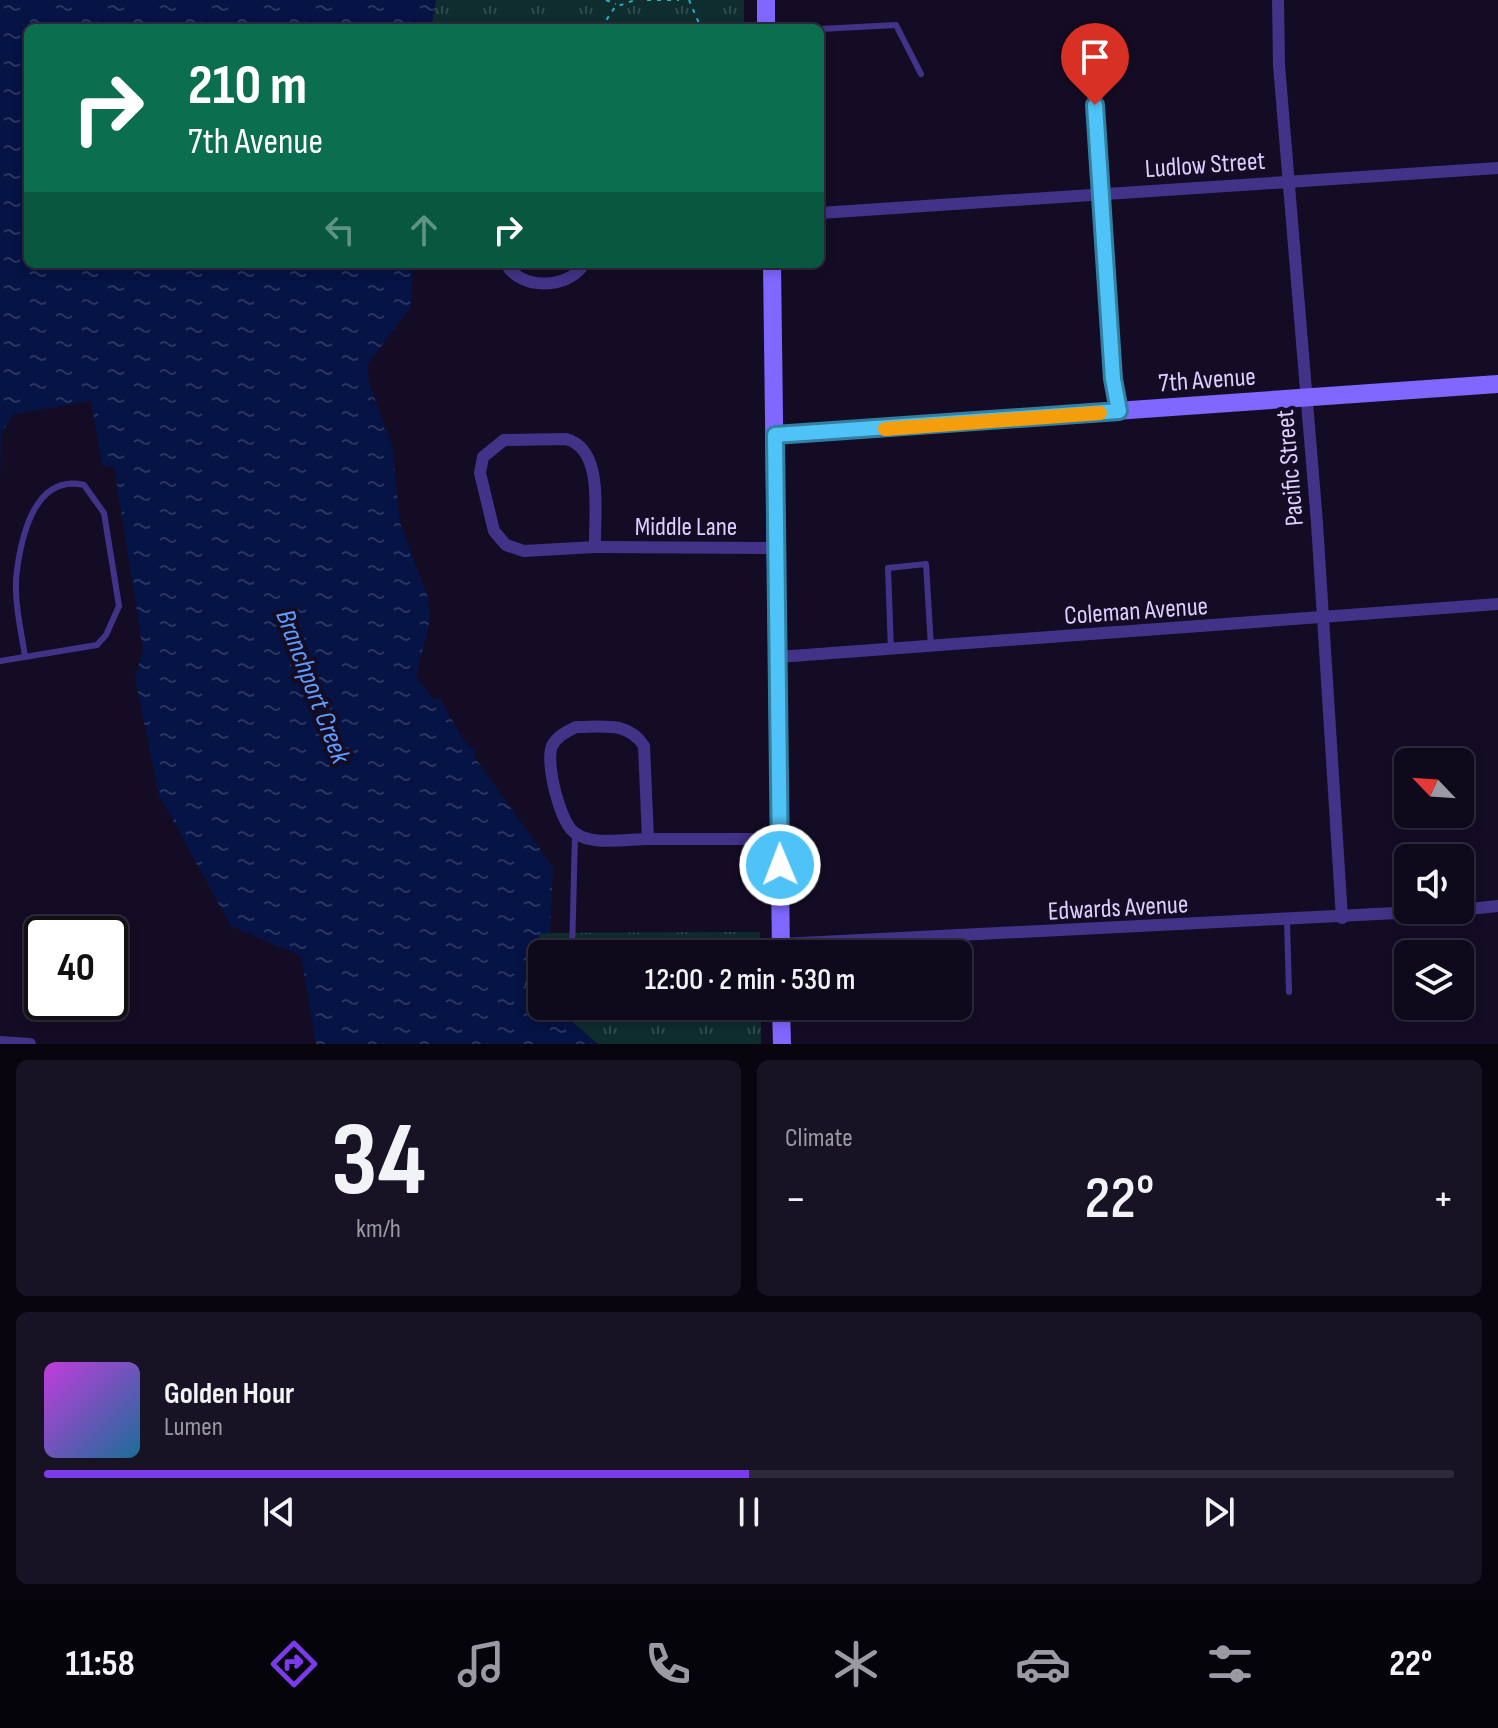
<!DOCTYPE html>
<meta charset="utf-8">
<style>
:root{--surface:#0f091c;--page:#181225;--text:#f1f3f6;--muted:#9b9aa3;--line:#2f2a3b;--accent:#7c3aed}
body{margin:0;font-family:"Sofia Sans Condensed",sans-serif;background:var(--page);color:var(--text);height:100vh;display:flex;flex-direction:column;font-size:30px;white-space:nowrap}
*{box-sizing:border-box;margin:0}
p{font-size:26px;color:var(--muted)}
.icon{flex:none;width:44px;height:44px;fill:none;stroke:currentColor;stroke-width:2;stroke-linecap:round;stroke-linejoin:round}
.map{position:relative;height:1044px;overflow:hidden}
.side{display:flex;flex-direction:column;gap:16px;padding:16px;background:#08050f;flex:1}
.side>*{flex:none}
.banner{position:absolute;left:24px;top:24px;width:800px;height:244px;border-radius:12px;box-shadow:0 4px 12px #0003,0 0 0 2px var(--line);background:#0b6e4f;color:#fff;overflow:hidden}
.needle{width:52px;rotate:295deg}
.buttons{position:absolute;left:1394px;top:748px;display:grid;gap:16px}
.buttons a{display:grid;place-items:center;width:80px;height:80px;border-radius:12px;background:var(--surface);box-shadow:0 4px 12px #0003,0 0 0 2px var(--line);font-size:40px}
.speed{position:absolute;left:24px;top:916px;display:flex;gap:16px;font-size:40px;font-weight:700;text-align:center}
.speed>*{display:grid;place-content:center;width:104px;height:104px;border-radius:50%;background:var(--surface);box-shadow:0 4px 12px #0003,0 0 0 2px var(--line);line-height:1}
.speed .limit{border:4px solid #111;border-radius:12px;background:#fff;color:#111}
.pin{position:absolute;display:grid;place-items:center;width:68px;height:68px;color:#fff;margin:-82px -34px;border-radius:50% 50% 50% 0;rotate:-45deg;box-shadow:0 0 8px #0007}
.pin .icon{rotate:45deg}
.me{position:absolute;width:88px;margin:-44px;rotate:359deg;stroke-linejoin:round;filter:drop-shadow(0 0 6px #0008)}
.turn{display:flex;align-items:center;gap:28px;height:168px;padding:0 32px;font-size:36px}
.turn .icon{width:104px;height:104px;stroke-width:2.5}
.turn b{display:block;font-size:56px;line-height:68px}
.lanes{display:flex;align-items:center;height:76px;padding:0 32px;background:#0003;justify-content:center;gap:40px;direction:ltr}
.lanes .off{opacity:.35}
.big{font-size:60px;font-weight:600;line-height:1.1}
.side .tile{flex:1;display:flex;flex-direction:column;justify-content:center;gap:12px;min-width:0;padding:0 28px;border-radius:12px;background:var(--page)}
.side .dial{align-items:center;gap:0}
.dial b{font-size:104px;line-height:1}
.song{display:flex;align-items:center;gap:24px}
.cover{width:96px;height:96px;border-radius:12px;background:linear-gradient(135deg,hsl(290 70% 55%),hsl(200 70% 35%))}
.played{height:8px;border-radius:4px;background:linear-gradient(90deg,var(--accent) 50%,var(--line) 50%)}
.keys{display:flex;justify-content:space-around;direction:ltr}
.heat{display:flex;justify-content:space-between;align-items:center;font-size:44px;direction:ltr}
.side .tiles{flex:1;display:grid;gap:16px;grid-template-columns:1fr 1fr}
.tile:last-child{grid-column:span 2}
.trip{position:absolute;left:528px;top:940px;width:444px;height:80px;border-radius:12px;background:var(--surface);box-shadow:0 4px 12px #0003,0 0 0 2px var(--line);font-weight:600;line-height:80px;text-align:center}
.tabs{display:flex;height:128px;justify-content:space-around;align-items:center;background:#06040b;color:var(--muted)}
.tabs .icon{width:56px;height:56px}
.tabs .active{color:var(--accent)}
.tabs b{font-size:36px;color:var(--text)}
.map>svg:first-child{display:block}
.park{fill:url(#park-tufts)}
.water{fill:url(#water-ripples)}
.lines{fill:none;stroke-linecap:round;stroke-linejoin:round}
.path{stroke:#23b3c0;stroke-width:2;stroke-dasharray:4 6;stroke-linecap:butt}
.lane{stroke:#423388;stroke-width:6}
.street{stroke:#423388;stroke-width:12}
.secondary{stroke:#8067ff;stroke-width:18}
.route-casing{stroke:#337fa1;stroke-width:20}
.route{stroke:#4fc3f7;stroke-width:14}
.slow{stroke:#f59e0b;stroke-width:14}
.labels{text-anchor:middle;stroke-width:8;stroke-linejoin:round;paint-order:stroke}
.street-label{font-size:26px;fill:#dcd0ff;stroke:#140c25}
.water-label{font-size:28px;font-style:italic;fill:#5e9eff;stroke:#140c25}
</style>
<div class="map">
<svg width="1498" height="1044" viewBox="0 0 1498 1044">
<defs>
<pattern id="park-tufts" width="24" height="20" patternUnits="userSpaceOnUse" patternTransform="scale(2)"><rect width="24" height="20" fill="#0f2c2f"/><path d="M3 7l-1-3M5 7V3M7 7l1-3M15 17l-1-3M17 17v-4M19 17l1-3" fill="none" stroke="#314a4e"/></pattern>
<pattern id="water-ripples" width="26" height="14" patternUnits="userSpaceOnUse" patternTransform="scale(2)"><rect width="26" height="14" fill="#051345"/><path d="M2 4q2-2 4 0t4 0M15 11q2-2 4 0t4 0" fill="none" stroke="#293461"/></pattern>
</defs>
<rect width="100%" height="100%" fill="#140c25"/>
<g class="park">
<polygon points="436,0 744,0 744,28 431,28"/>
<polygon points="760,932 761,954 542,954 540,973 539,933"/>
<polygon points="553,1006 761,1006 761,1044 598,1044"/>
</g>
<polygon class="water" points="0,0 436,0 431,28 28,28 28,264 413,264 411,307 367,365 369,383 392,445 400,523 428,598 430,619 416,676 433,699 440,699 464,741 475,750 475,758 553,867 550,933 539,934 542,1006 553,1006 598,1044 316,1044 301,956 231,926 159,795 135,678 143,650 114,466 103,467 91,401 14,414 1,433 0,488"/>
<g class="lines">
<g class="path">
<polyline points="606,0 616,4"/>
<polyline points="647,0 679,0"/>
<polyline points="689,0 701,28"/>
<polyline points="601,28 615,7 635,0"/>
</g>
<g class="lane">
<polyline points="820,29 896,25 921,74"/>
<polyline points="891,651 888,568 926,564 931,647"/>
<path d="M0,661L97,645L106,635L119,606L104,513L84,485C36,474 22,533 17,570C13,598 21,629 25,657"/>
<polyline points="1287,921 1289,992"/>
<polyline points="572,954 575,834"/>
<polyline points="528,984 542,984"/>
</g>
<g class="street">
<polyline points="1278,0 1279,65 1317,523 1342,918"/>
<polyline points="1089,32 1113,379 1119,411"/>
<polyline points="820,213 1498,168"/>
<path d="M506,264C521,291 569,289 584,264"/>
<path d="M566,439C605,449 594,515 595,547L524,551L506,545L494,531L480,473L483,457L504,440Z"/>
<polyline points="595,547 777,548"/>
<polyline points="778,657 1498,604"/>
<path d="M576,727C602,727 628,721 644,746L648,839C628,839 592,846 575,833C560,823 545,762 552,746C557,736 566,732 576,727Z"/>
<polyline points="648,839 780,839"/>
<polyline points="1460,910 1498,906"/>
<polyline points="781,944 1456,910"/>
<polyline points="0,1042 30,1044"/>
</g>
<g class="secondary">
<polyline points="766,0 766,28"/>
<polyline points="772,264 781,954"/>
<polyline points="775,435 1498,384"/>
<polyline points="781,1006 782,1044"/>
</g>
</g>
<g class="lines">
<g class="route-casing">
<polyline id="route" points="780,865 775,435 1119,411 1113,379 1095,105"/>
</g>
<use href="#route" class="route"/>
<polyline class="slow" points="885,429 1100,413"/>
</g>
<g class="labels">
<g class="street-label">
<text transform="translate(1205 164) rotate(-4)" y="9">Ludlow Street</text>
<text transform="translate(1207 379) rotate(-4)" y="9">7th Avenue</text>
<text transform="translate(1289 468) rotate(-95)" y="9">Pacific Street</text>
<text x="686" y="535">Middle Lane</text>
<text transform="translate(1136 610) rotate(-4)" y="9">Coleman Avenue</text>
<text transform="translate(1118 907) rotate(-3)" y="9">Edwards Avenue</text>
</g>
<g class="water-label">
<text transform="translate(314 686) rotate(69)" y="10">Branchport Creek</text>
</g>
</g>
</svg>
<div class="buttons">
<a><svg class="needle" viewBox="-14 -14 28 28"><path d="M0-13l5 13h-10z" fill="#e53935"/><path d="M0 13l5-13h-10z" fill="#9b9aa3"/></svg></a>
<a><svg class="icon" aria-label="sound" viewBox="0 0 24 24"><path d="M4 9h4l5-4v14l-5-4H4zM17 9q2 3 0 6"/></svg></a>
<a><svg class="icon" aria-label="layers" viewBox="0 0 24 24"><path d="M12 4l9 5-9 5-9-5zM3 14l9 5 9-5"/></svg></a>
</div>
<div class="speed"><div class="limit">40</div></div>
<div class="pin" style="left:1095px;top:105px;background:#d93025"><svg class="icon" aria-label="arrive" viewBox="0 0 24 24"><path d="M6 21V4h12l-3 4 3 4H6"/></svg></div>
<svg class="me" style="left:780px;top:865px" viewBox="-20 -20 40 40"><circle r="17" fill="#4fc3f7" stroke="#fff" stroke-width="3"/><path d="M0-11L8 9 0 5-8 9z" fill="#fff"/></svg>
<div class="trip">12:00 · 2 min · 530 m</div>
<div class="banner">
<div class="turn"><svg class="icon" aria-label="right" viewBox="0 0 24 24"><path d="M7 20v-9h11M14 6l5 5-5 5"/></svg><div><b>210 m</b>7th Avenue</div></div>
<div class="lanes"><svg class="icon off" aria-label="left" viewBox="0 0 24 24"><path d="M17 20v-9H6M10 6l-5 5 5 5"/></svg><svg class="icon off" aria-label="ahead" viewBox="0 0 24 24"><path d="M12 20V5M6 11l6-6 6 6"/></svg><svg class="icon" aria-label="right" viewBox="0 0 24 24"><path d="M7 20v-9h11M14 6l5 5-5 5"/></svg></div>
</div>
</div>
<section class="side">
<div class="tiles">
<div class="tile dial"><b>34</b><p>km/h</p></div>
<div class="tile"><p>Climate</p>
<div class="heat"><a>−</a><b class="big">22°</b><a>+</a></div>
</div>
<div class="tile">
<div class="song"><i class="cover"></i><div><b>Golden Hour</b><p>Lumen</p></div></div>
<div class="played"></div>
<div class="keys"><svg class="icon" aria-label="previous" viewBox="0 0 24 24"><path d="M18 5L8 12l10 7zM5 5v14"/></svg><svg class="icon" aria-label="pause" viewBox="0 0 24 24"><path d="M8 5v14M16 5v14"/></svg><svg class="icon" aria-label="next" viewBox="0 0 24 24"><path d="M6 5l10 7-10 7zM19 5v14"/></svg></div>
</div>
</div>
</section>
<nav class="tabs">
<b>11:58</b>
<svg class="icon active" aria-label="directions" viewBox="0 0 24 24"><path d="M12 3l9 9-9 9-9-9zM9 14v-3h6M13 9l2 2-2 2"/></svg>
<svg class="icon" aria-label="music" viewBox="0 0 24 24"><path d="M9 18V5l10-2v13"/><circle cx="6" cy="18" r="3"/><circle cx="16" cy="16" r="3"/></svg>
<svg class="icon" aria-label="phone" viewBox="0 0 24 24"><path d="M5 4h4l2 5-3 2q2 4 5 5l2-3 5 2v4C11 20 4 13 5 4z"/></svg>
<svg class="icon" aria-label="climate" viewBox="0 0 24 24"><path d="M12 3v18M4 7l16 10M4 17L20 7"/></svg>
<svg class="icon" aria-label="car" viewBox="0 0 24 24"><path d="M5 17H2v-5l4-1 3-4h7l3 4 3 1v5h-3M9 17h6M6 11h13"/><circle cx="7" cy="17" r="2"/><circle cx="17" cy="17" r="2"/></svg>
<svg class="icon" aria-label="filters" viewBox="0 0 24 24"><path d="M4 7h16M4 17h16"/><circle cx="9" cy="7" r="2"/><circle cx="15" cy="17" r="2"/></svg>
<b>22°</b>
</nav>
